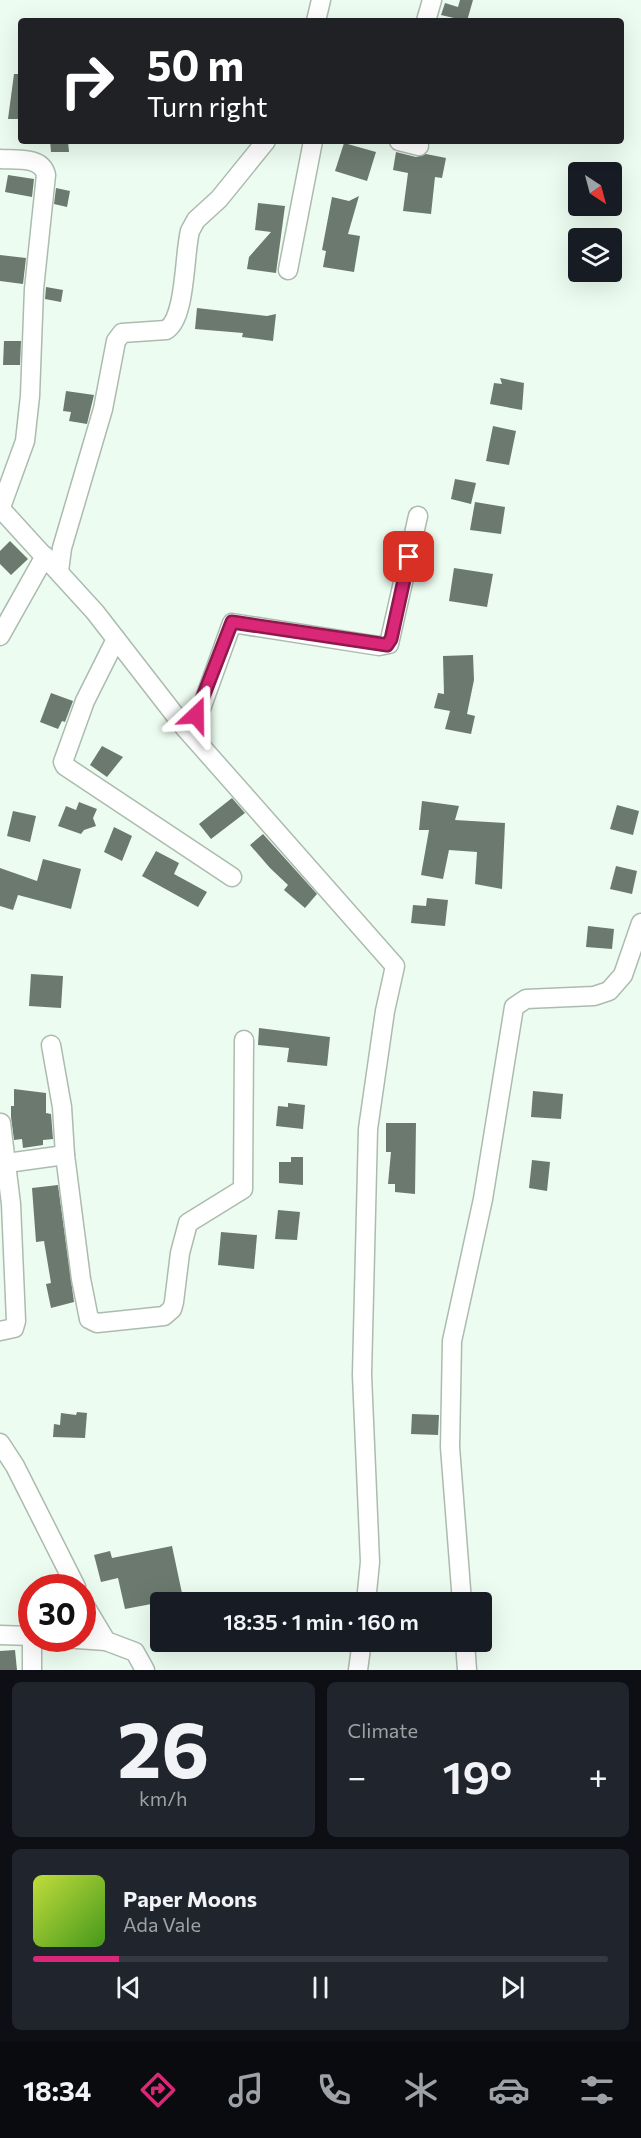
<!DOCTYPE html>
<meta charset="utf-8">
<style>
:root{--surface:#171b24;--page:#20242c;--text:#f1f3f6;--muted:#9ea1a6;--line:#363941;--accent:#db2777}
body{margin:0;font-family:Commissioner,sans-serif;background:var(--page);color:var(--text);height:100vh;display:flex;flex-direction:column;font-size:22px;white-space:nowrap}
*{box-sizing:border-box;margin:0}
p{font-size:20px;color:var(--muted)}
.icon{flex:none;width:33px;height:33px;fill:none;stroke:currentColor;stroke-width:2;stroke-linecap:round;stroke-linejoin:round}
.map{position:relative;height:1670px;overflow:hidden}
.panel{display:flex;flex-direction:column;gap:12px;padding:12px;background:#0d0f14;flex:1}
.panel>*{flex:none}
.hud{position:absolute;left:18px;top:18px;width:606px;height:126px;border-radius:6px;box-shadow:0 6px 24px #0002;background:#202124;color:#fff;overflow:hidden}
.needle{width:39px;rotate:144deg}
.buttons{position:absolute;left:568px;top:162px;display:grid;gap:12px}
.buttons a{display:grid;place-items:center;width:54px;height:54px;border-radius:6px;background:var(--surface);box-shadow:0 6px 24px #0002;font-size:30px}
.speed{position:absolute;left:18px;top:1574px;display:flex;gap:12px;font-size:30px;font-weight:700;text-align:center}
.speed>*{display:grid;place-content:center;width:78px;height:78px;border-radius:50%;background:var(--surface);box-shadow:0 6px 24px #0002;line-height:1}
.speed .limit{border:9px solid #d22;background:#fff;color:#111}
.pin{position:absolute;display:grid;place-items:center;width:51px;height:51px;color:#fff;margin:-26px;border-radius:12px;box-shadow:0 3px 9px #0006}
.me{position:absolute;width:66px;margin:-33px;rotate:23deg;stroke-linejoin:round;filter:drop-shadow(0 0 4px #0008)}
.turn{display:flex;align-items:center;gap:21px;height:126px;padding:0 30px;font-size:27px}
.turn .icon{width:78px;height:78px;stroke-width:2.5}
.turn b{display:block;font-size:42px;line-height:51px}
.big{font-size:45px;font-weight:600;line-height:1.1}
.panel .tile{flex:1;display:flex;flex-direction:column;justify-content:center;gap:9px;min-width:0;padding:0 21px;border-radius:9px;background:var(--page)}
.panel .dial{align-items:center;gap:0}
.dial b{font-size:78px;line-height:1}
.song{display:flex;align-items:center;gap:18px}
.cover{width:72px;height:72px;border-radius:9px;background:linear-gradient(135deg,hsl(70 70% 55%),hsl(100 70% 35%))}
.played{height:6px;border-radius:3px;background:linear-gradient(90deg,var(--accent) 15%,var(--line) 15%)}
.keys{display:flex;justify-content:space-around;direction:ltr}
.heat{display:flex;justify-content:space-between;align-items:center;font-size:33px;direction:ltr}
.panel .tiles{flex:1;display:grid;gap:12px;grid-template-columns:1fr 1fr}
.tile:last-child{grid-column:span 2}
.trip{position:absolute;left:150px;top:1592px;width:342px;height:60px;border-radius:6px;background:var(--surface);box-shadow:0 6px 24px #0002;font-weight:600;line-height:60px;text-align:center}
.tabs{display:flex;height:96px;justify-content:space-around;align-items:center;background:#090b0e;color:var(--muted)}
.tabs .icon{width:42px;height:42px}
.tabs .on{color:var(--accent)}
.tabs b{font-size:27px;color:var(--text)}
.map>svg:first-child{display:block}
.building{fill:#6c796f}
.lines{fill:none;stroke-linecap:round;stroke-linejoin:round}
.minor-casing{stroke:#acbbaf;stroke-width:21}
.minor{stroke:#fff;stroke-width:18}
.route-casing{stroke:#8e194d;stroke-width:15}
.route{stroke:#db2777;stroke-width:10}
</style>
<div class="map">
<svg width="641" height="1670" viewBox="0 0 641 1670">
<rect width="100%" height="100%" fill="#ecfcf0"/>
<g class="building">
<polygon points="460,0 473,0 467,21 441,15 445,3 458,7"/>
<polygon points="14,74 21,74 21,119 8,119"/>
<polygon points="50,141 68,141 69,152 51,152"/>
<polygon points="344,143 376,152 367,181 335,171"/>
<polygon points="396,152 416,157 426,154 446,158 442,178 435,177 431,214 403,211 408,173 393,170"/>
<polygon points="8,175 34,179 32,197 5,192"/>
<polygon points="56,188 70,191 67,207 54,204"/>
<polygon points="359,196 348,234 360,236 354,272 323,267 326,251 322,250 332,197 349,201"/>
<polygon points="258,203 285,206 276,273 247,269 249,257 271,232 255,230"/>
<polygon points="0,255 26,258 23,284 0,281"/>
<polygon points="46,287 63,290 61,302 45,299"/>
<polygon points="197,308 267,316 276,314 273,341 242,337 243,333 195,329"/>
<polygon points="4,341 21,341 20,365 3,365"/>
<polygon points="500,378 524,383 522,410 490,404 494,383 502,384"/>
<polygon points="66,391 94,395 87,424 69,421 71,412 63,411"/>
<polygon points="493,426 516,431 509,465 486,461"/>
<polygon points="455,479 476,483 471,504 451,499"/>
<polygon points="475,502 505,507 501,534 470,530"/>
<polygon points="10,541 28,559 11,575 0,564 0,551"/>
<polygon points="454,568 493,574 487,607 449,601"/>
<polygon points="473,655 474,680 467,714 475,716 471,734 445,729 450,711 434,708 438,693 444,694 443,656"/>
<polygon points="51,693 73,701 65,722 62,721 58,729 40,722"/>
<polygon points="102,746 123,757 107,777 90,765"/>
<polygon points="232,798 245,813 211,839 199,824"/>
<polygon points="422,801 459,806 455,820 505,823 502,889 475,884 477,852 449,850 443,879 421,875 429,830 419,830"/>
<polygon points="79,802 97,809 93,818 96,826 84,830 81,834 58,826 66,806 76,810"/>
<polygon points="617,805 639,811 633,835 610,829"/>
<polygon points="13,811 36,816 30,842 7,836"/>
<polygon points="114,827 132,836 122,861 104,852"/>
<polygon points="263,834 317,894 305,908 284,890 288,885 270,868 250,845"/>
<polygon points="156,851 179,863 174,874 207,892 198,907 142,876"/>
<polygon points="43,859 81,869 71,909 18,895 13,910 0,906 0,868 37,881"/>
<polygon points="616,866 637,871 632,894 610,889"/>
<polygon points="427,898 448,900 445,926 411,923 413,905 426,906"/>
<polygon points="588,926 614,929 612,949 586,947"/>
<polygon points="31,974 63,976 61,1008 29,1006"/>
<polygon points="259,1028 330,1037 327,1066 287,1062 289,1048 258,1045"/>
<polygon points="14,1089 46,1093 46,1113 51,1114 53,1139 43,1140 43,1145 23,1148 22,1139 14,1140 11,1117 11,1106 14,1106"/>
<polygon points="533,1091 563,1094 561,1119 531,1117"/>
<polygon points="288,1103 305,1105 303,1129 276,1126 278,1106 288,1107"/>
<polygon points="386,1123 416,1123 415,1194 395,1192 395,1184 388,1184 391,1152 386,1152"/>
<polygon points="291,1157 303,1157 303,1185 279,1183 279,1162 291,1162"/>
<polygon points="532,1160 550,1162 547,1191 529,1188"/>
<polygon points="58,1185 74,1302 51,1308 46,1284 51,1283 44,1241 36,1242 32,1188"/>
<polygon points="278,1210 300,1212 297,1240 275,1239"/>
<polygon points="221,1232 257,1235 254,1269 218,1265"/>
<polygon points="77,1412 87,1413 85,1438 53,1437 54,1424 60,1425 61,1413 76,1415"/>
<polygon points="412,1414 439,1415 438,1435 411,1434"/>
<polygon points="172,1546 183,1598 125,1609 118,1578 101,1582 94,1555 110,1551 112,1558"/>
<polygon points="15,1650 17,1670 0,1670 0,1651"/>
</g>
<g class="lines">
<g class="minor-casing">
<g id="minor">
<polyline points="316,21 321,0"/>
<polyline points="426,21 432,0"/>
<polyline points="399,141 419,146"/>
<path d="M0,159C16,160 42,156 46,175L34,289L30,396L25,441L0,510"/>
<polyline points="288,270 313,141"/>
<polyline points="0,508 95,612 185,728 395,966 385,1011 368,1129 362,1375 370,1562 366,1602"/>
<path d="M59,571L62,548L103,409L116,341L122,333L166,330C186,319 184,254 190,231L196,220L219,199L266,141"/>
<polyline points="0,636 45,556"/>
<polyline points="116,639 85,701 63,762 65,766 232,877"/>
<polyline points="185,728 202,706 232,623 379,646 389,644 418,516"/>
<polyline points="51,1045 62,1107 65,1155"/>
<polyline points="7,1163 65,1155 81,1279 89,1319 97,1323 164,1316 172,1309 174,1302 180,1253 188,1223 243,1189 244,1040"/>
<polyline points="0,1331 14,1328 16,1321 11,1204 1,1123"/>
<polyline points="0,1443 15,1466 76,1587"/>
<polyline points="82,1601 106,1641 135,1652 145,1670"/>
<polyline points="462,1602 450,1447 452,1341 483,1199 514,1007 526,999 594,996 609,991 623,975 641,923"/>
<polyline points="0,1635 32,1636"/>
<polyline points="63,1638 106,1641"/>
<polyline points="465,1641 467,1670"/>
<polyline points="32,1670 32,1638"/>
<polyline points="358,1670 362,1641"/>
</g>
</g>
<use href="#minor" class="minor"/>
</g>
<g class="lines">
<g class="route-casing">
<polyline id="route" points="196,715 232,622 387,645 391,639 409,557"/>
</g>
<use href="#route" class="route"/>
</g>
</svg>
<div class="buttons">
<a><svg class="needle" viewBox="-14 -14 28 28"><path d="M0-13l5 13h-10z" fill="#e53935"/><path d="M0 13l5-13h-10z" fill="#9ea1a6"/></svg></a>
<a><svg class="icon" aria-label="layers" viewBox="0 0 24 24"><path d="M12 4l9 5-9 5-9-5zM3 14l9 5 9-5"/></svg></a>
</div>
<div class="speed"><div class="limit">30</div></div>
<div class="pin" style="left:409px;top:557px;background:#d93025"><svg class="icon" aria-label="arrive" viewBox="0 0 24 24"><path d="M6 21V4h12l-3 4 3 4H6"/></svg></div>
<svg class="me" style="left:196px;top:715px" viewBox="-20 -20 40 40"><path d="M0-17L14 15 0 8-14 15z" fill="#db2777" stroke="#fff" stroke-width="4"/></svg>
<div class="trip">18:35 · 1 min · 160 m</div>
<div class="hud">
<div class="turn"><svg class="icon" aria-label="right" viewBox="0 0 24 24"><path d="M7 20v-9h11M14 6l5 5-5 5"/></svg><div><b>50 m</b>Turn right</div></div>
</div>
</div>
<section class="panel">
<div class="tiles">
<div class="tile dial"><b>26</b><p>km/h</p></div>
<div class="tile"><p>Climate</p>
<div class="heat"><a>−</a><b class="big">19°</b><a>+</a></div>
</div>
<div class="tile">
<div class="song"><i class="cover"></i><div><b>Paper Moons</b><p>Ada Vale</p></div></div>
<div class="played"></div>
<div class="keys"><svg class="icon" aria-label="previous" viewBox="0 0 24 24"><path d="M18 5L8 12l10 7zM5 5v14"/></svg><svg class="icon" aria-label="pause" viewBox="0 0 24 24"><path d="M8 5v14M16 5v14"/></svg><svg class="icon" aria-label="next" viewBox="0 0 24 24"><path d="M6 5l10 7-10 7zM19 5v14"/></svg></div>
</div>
</div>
</section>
<nav class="tabs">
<b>18:34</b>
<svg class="icon on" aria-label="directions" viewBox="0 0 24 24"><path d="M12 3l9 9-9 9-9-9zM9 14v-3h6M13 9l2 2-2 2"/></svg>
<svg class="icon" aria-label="music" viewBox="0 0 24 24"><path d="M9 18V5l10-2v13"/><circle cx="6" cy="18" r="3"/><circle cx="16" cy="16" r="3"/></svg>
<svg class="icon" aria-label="phone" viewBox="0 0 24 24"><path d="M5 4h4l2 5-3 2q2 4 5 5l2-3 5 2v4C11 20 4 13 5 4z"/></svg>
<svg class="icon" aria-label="climate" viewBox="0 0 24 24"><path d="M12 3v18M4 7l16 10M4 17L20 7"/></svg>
<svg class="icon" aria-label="car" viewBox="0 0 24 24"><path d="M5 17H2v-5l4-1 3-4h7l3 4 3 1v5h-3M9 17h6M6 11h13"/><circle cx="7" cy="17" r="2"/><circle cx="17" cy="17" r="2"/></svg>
<svg class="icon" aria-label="filters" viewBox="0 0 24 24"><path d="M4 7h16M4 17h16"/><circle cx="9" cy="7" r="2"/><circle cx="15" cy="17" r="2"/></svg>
</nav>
